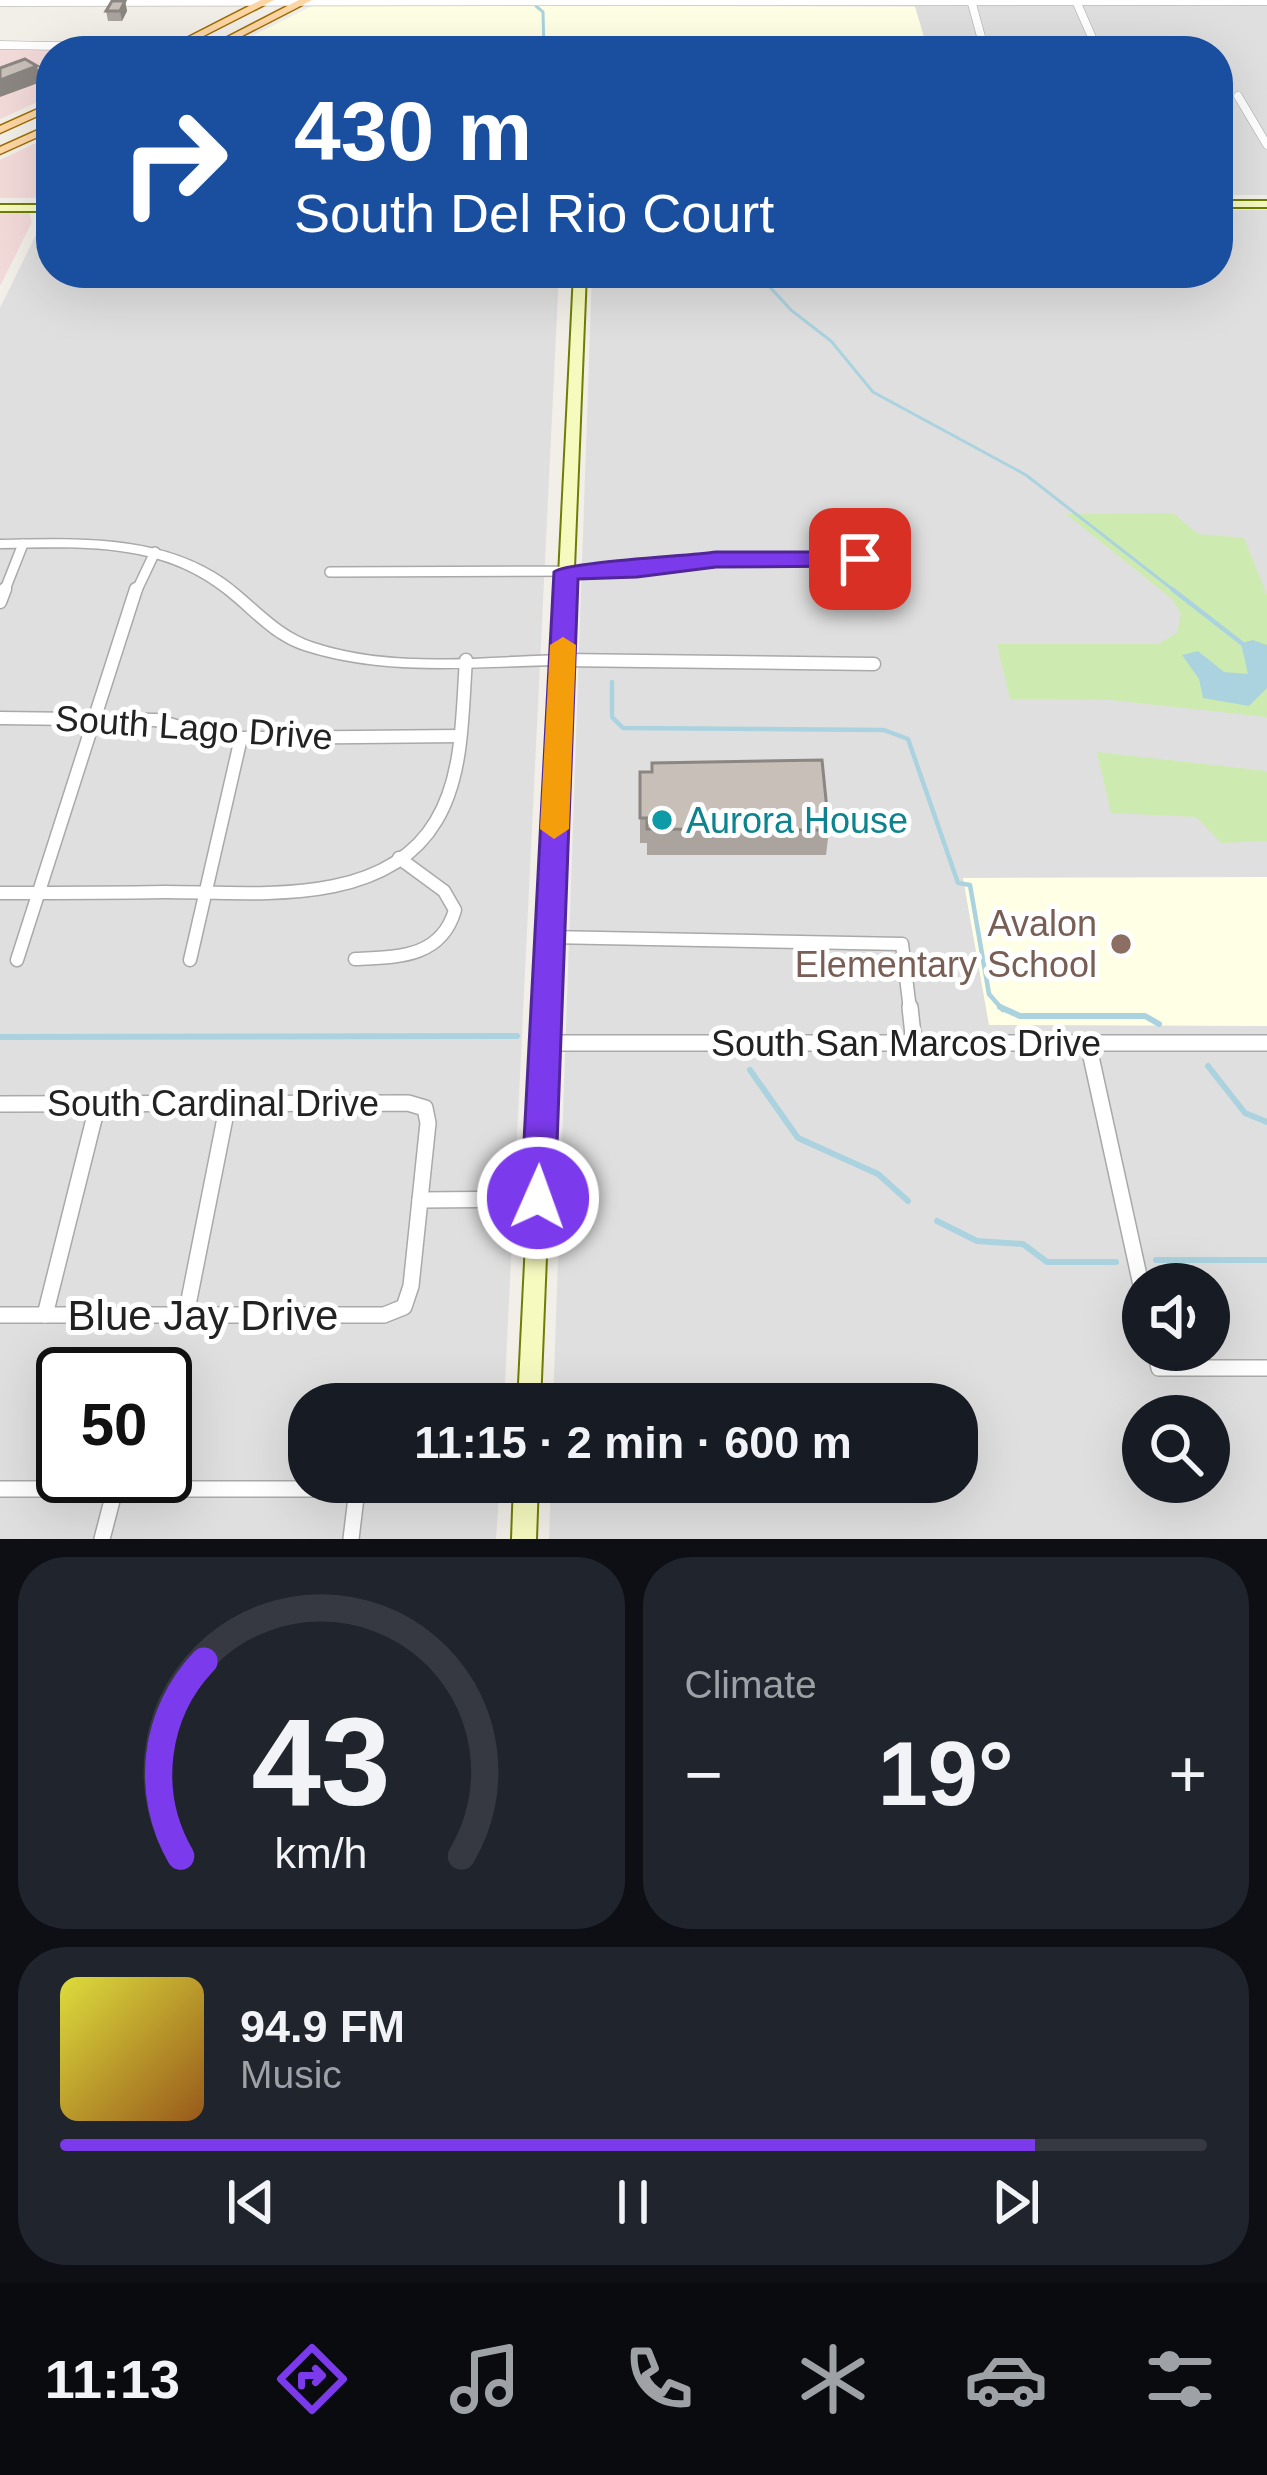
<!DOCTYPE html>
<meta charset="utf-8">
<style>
:root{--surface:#171b24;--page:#20242c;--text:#f1f3f6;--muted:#9ea1a6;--line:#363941;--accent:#7c3aed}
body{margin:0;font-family:Arial,sans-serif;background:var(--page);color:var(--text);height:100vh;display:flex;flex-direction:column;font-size:45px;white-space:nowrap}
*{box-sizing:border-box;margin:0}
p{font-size:39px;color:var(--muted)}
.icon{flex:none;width:66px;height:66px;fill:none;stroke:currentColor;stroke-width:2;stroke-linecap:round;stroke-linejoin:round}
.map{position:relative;height:1539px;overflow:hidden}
.drawer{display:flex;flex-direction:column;gap:18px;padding:18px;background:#0d0f14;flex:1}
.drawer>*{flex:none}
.banner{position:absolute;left:36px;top:36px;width:1197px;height:252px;border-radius:48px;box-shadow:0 12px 48px #0002;background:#1a4fa0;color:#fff;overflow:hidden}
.controls{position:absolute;left:1122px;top:1263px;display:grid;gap:24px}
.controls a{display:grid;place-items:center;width:108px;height:108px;border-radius:50%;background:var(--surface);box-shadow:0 12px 48px #0002;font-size:60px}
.speed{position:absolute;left:36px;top:1347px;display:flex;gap:24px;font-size:60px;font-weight:700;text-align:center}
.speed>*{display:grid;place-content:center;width:156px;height:156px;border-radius:50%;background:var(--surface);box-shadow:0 12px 48px #0002;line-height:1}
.speed .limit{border:6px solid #111;border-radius:18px;background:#fff;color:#111}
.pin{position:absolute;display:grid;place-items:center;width:102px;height:102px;color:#fff;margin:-51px;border-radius:24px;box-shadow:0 6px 18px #0006}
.me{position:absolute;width:132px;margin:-66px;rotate:2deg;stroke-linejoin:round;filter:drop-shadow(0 0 9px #0008)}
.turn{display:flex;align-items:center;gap:42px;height:252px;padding:0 60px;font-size:54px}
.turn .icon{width:156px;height:156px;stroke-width:2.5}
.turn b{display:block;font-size:84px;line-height:102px}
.big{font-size:90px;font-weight:800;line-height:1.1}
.drawer .widget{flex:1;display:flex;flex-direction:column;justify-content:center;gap:18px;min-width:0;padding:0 42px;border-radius:48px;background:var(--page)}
.drawer .dial{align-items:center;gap:0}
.dial svg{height:312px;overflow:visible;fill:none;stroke:var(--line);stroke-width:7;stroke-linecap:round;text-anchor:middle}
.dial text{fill:var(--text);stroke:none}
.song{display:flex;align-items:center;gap:36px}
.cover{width:144px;height:144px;border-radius:18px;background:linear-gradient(135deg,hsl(60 70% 55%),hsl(30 70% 35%))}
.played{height:12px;border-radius:6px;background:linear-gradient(90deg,var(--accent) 85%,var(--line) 85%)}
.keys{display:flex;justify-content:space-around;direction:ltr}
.heat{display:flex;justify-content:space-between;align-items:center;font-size:66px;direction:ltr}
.drawer .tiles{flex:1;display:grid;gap:18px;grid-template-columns:1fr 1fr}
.widget:last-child{grid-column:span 2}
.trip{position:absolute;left:288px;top:1383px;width:690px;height:120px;border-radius:48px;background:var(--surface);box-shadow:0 12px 48px #0002;font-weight:800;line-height:120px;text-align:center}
.dock{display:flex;height:192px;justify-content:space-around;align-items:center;background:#090b0e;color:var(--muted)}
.dock .icon{width:84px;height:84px}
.dock .active{color:var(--accent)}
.dock b{font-size:54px;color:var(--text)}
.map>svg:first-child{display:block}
.residential{fill:#e0dfdf;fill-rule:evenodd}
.commercial{fill:#f2dad9}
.education{fill:#ffffe5}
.grass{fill:#cdebb0}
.water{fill:#aad3df}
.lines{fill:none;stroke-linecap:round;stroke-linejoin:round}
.stream-far2{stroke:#aad3df;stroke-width:3}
.stream-far1{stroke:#aad3df;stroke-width:4.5}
.stream{stroke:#aad3df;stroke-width:6}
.minor-far3-casing{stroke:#a9a9a9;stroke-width:9}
.minor-far2-casing{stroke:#a9a9a9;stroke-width:12}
.minor-far1-casing{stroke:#a9a9a9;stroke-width:15}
.minor-casing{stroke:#a9a9a9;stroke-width:18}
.tertiary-casing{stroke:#a9a9a9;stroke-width:3}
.secondary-casing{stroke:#707d05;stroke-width:4}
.primary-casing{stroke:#a06b00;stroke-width:3}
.minor-far3{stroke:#fff;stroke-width:8}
.minor-far2{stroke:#fff;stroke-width:9}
.minor-far1{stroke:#fff;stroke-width:12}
.minor{stroke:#fff;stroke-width:15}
.tertiary{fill:#fff;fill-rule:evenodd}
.secondary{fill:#f7fabf;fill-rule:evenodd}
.primary{fill:#fcd6a4;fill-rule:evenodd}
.wall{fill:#aba49e}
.shaded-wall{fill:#8b8681}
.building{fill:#c7bfb8;stroke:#8b8681;stroke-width:3}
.route{fill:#7c3aed;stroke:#51269a;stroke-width:3}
.slow{fill:#f59e0b}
.culture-dot{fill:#0f9aa8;stroke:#fff;stroke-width:4.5}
.education-dot{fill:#8d6e63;stroke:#fff;stroke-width:4.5}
.labels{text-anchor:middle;stroke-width:10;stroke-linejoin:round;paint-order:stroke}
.street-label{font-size:36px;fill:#222;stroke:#fff}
.culture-label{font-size:36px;fill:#0d838f;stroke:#fff;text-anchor:start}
.education-label{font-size:36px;fill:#785e54;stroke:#fff;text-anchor:end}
.near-street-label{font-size:42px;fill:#222;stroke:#fff}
</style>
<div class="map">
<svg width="1267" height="1539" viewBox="0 0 1267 1539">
<rect width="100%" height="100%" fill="#f2efe9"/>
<g class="residential">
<polygon points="913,0 1267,0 1267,195 1218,195 1218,51 928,51"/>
<path d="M1218,210H1267V1539H549L551,1482H957V1404H553L592,273H1218ZM1143,1284H1209V1350H1143ZM1143,1416H1209V1482H1143Z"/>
<path d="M46,214H51V273H559L504,1404H309V1482H500L496,1539H0V308ZM63,1374H165V1476H63Z"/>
</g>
<g class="commercial">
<polygon points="0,48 148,51 51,51 51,96 0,119"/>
<polygon points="51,136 51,198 0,198 0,160"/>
<polygon points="29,212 32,222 0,286 0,213"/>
</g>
<g class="education">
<polygon points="314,5 915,7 928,51 223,51"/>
<polygon points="1267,877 1267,1026 989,1025 963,878"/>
</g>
<g class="grass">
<polygon points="1173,513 1198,534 1244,538 1267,595 1267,717 1110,700 1010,699 997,644 1158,644 1177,633 1181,614 1172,599 1066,514"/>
<polygon points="1097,752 1267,771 1267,841 1221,843 1196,817 1111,813"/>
</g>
<polygon class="water" points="1253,640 1267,645 1267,688 1249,706 1203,698 1199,679 1182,655 1198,651 1224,672 1248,674 1241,643"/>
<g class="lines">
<g class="stream-far2">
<polyline points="536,6 543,12 544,51"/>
<polyline points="757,273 791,310 831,341 873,392 1026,475 1176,592"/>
</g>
<g class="stream-far1">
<polyline points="1172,589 1244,645"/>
<polyline points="612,682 612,717 623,728 884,730 908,739 958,883 970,885 989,994 1003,1010"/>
</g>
<g class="stream">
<polyline points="1000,1007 1020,1016 1145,1016 1159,1024"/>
<polyline points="0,1037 517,1036"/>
<polyline points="1208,1066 1245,1113 1267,1122"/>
<polyline points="750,1070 798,1138 878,1174 908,1201"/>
<polyline points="937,1221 977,1241 1023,1244 1047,1262 1116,1262"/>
<polyline points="1156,1260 1267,1260"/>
</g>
<g class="minor-far3-casing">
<g id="minor-far3">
<polyline points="971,0 985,51"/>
<polyline points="1076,1 1098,51"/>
<polyline points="0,2 1267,1"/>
<polyline points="0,45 173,48"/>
<polyline points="1238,96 1267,145"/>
<polyline points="1218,181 1230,204"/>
</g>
</g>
<g class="minor-far2-casing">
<g id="minor-far2">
<polyline points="330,572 590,571 716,560 859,559"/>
<polyline points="4,592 23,544"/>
<polyline points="136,592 155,552"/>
</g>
</g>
<g class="minor-far1-casing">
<g id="minor-far1">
<polyline points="0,602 5,589"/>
<polyline points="562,660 874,664"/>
<polyline points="0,718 156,720 199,733 241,738 460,736"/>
<path d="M0,893C55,893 110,893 165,892C252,892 384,909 436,821C464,775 462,712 466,660"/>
<polyline points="549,937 902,944 910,1010"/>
<path d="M355,959C398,957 441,958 455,910L444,891L399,858"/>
<polyline points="17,960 136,589"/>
<polyline points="190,960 241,738"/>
</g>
</g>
<g class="minor-casing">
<g id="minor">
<polyline points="910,1007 914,1044"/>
<polyline points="545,1043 1267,1043"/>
<polyline points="1088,1043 1143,1294"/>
<polyline points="0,1104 408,1103 425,1108 428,1123 411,1286 404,1307 384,1315 0,1315"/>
<polyline points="420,1200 538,1199"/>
<polyline points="45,1315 98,1103"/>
<polyline points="186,1315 228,1103"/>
<polyline points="1155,1350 1159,1368 1267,1368"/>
<polyline points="0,1489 357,1489 351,1539"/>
<polyline points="102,1539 115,1489"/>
</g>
</g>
<g class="tertiary-casing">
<path id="tertiary" d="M0,540C76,539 158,534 224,579C255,601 277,631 314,643C393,669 480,657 562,655L569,660L562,665C476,666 388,677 304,650C267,638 246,607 215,586C152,541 73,547 0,548Z"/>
</g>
<g class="secondary-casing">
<g id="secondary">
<rect x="1218" y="201" width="49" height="6"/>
<rect x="0" y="205" width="51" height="6"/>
<polygon points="574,273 586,273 540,1404 518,1404"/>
<polygon points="514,1482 538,1482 536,1539 512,1539"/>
</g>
</g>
<g class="primary-casing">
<g id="primary">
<polygon points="261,0 274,0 174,51 161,51"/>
<polygon points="299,0 312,0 213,51 200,51"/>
<polygon points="51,103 51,110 0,133 0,126"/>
<polygon points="51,124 51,131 0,154 0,147"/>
</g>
</g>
<use href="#minor-far3" class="minor-far3"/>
<use href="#minor-far2" class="minor-far2"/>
<use href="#minor-far1" class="minor-far1"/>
<use href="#minor" class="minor"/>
<use href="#tertiary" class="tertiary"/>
<use href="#secondary" class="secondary"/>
<use href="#primary" class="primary"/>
</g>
<g class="wall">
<polygon points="125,1 127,11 122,21 108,21 106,11"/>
<polygon points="640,772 829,830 826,855 647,855 647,843 640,843"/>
</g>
<g class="shaded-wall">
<polygon points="125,1 127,11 122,21 120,11"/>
<polygon points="37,66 41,82 0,97 0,80"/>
</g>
<g class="building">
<polygon points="112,1 125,1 120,11 106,11"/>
<polygon points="25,59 37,66 0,80 0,68"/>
<polygon points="822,760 829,830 647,829 647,818 640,818 640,772 652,772 652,763"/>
</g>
<path class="route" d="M716,552H860L872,559L860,566L716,567L637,577L578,579L555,1198L550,1209L538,1213L526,1209L521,1198L554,572C565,562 689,556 716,552Z"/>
<polygon class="slow" points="563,637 576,645 569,829 554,839 540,829 550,645"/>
<circle class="culture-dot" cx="662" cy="820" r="12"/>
<circle class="education-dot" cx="1121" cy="944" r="12"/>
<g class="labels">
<g class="street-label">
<text transform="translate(194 727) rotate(4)" y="13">South Lago Drive</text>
<text x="906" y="1056">South San Marcos Drive</text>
<text x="213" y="1116">South Cardinal Drive</text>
</g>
<g class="culture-label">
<text x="686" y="833">Aurora House</text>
</g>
<g class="education-label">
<text x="1097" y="936">Avalon<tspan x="1097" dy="41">Elementary School</tspan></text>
</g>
<g class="near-street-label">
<text x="203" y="1330">Blue Jay Drive</text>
</g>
</g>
</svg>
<div class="controls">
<a><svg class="icon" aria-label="sound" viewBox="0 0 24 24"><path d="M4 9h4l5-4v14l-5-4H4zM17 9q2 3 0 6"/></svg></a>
<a><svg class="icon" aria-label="search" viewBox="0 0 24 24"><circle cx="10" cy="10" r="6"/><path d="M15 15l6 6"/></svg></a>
</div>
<div class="speed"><div class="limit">50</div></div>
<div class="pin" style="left:860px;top:559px;background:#d93025"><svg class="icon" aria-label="arrive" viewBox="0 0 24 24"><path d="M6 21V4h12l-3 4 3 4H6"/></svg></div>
<svg class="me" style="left:538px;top:1198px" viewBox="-20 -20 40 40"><circle r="17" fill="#7c3aed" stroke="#fff" stroke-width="3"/><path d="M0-11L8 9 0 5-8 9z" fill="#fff"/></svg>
<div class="trip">11:15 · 2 min · 600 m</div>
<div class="banner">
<div class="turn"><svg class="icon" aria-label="right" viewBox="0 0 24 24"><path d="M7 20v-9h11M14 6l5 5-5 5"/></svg><div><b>430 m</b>South Del Rio Court</div></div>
</div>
</div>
<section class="drawer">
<div class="tiles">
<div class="widget dial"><svg viewBox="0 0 100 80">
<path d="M14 69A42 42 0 1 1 86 69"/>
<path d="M14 69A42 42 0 0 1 20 19" stroke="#7c3aed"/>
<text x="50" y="56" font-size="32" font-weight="700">43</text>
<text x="50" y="72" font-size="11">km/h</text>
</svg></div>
<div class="widget"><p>Climate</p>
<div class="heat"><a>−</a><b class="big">19°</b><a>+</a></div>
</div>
<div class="widget">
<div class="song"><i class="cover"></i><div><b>94.9 FM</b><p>Music</p></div></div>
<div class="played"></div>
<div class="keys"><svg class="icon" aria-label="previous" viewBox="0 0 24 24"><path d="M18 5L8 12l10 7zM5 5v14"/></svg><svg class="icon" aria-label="pause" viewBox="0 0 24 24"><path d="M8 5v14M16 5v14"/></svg><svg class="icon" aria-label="next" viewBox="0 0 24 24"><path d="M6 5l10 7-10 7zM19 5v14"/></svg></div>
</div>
</div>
</section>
<nav class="dock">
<b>11:13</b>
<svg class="icon active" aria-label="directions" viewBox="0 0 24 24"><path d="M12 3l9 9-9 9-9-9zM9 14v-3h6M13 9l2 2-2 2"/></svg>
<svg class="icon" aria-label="music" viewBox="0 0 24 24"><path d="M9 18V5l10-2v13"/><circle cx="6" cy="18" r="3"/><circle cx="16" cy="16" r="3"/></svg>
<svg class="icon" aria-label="phone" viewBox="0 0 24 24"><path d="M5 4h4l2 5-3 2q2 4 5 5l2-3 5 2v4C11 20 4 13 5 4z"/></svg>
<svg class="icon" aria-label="climate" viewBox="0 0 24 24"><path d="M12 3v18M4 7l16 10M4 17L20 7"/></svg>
<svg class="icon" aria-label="car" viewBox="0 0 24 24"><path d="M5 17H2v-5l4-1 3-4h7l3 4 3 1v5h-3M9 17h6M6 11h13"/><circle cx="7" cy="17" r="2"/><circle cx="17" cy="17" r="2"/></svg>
<svg class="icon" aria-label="filters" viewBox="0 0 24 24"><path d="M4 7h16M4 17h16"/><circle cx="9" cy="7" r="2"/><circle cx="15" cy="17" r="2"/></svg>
</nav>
